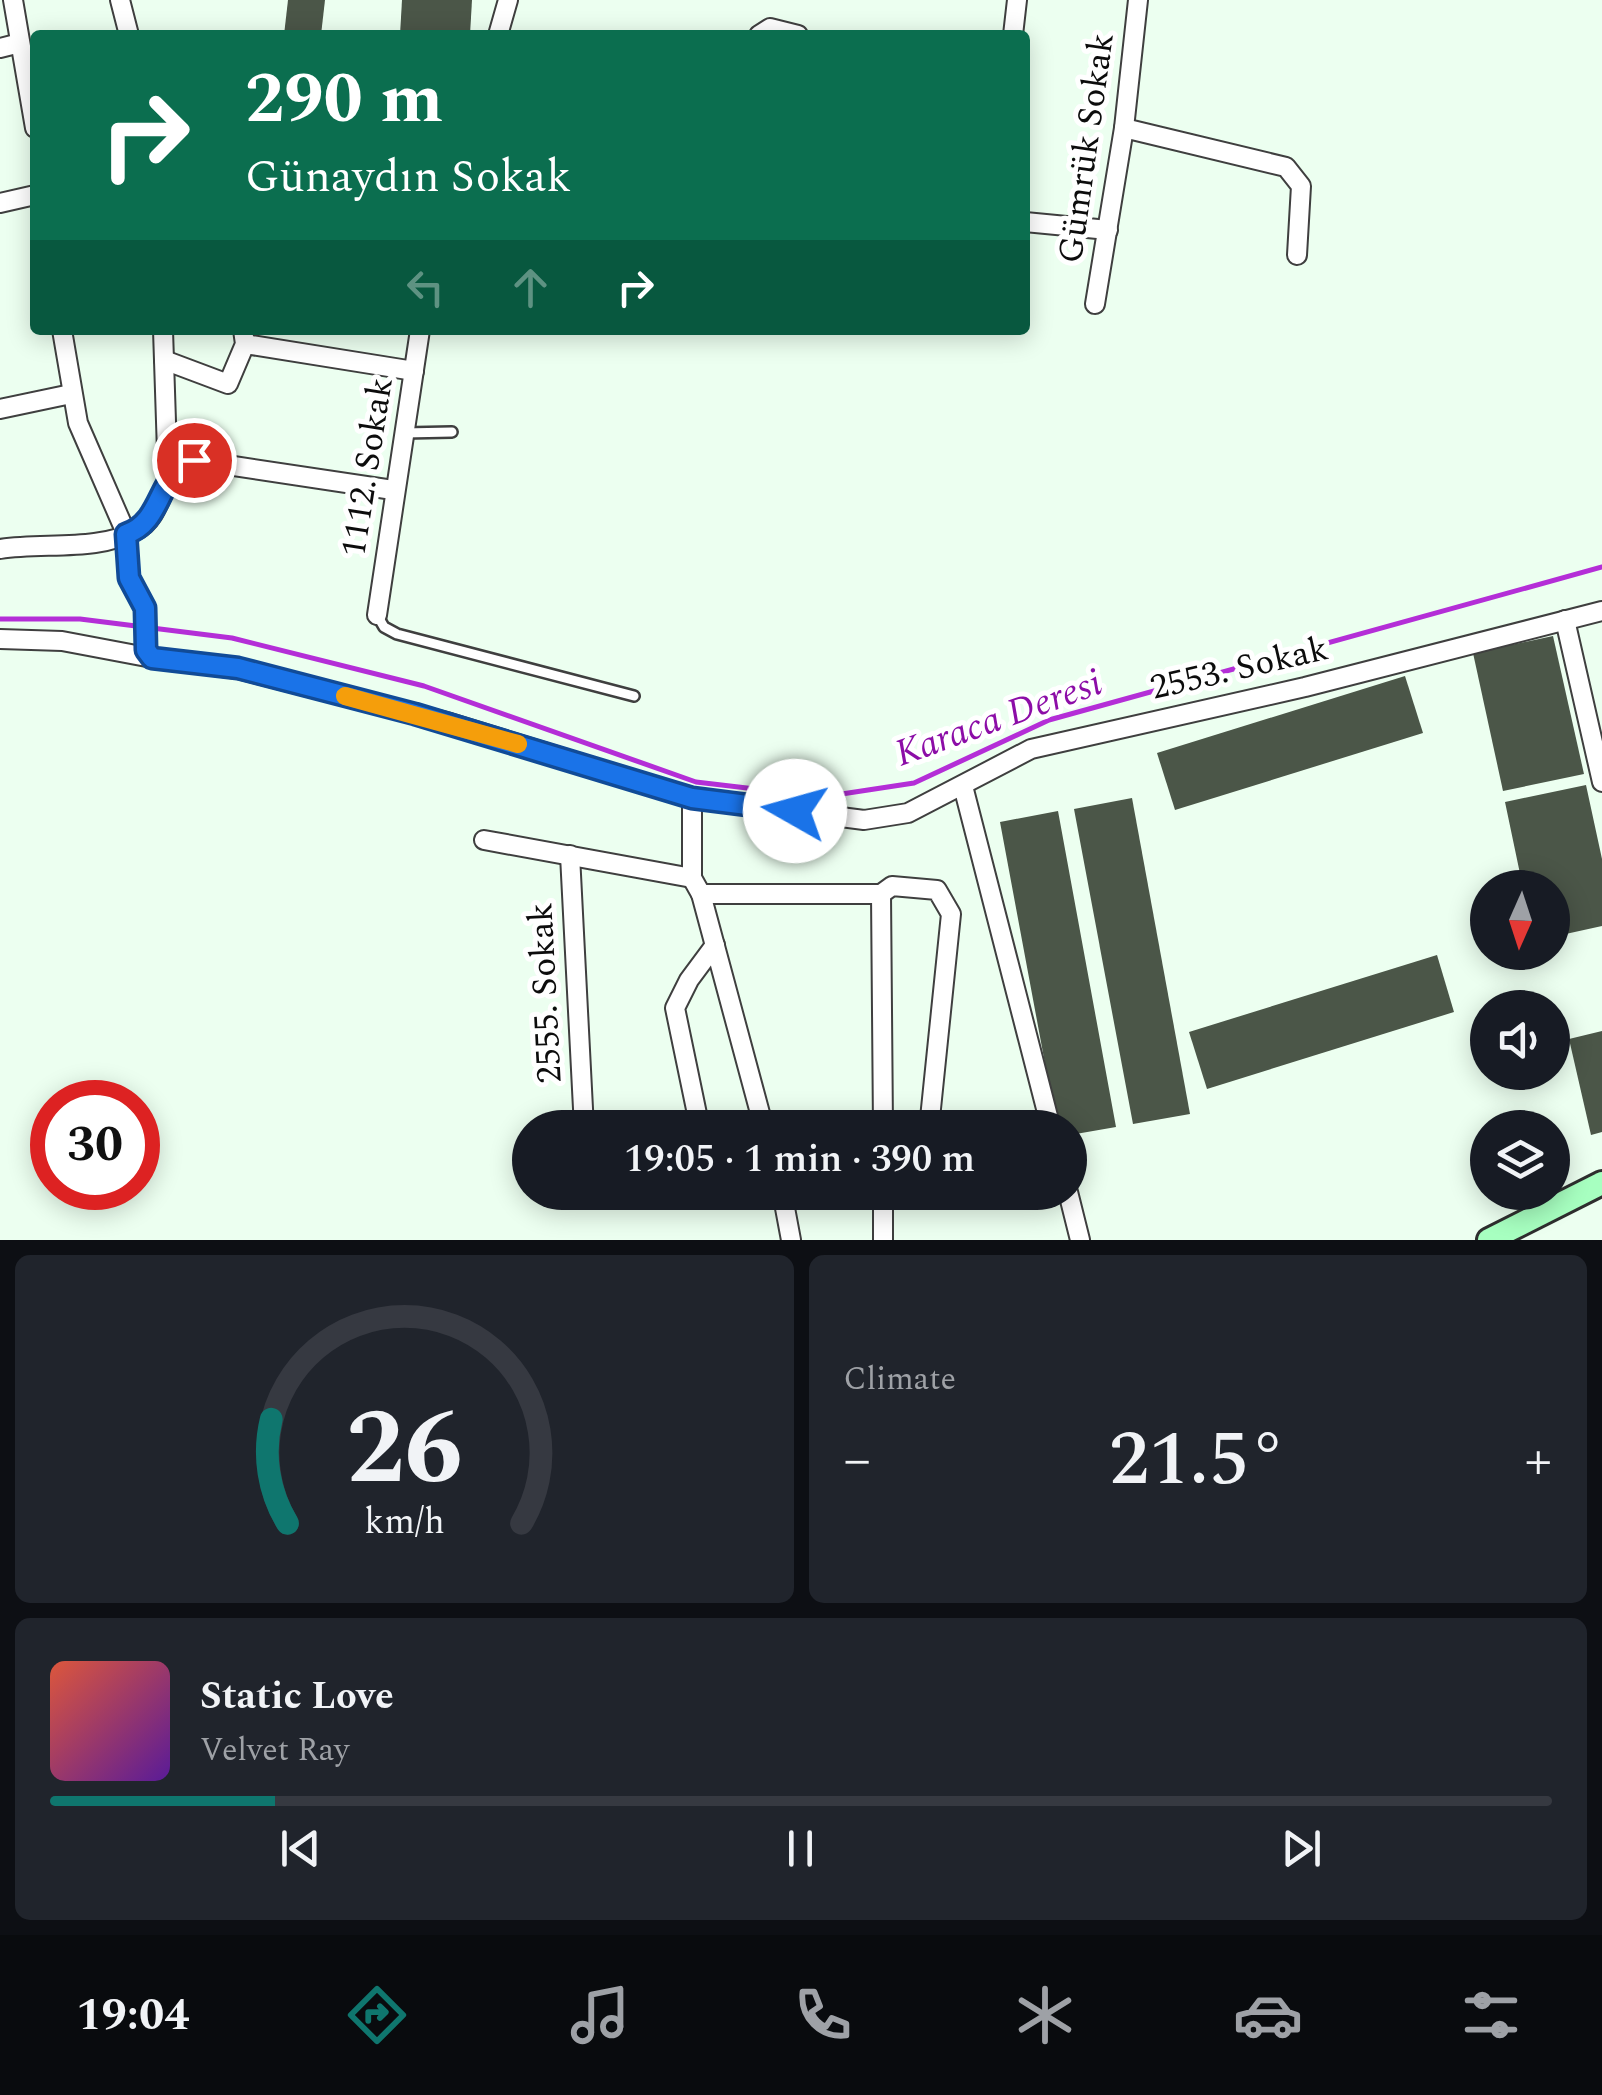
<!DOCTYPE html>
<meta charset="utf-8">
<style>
:root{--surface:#171b24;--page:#20242c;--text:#f1f3f6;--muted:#9ea1a6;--line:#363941;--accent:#0f766e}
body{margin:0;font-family:Spectral,serif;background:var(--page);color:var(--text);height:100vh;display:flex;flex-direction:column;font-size:38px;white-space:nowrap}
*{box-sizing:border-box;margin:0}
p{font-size:32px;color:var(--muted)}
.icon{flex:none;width:55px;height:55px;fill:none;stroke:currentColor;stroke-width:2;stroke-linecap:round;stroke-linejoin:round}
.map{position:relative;height:1240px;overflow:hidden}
.side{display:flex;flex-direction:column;gap:15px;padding:15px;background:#0d0f14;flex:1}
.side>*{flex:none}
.top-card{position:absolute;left:30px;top:30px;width:1000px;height:305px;border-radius:10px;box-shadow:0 5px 25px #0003;background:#0b6e4f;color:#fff;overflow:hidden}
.needle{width:65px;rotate:183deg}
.tools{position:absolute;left:1470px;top:870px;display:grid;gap:20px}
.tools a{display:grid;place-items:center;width:100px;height:100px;border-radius:50%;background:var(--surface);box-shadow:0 5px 25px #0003;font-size:50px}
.speed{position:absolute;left:30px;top:1080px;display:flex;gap:20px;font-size:50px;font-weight:700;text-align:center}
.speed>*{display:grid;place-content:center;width:130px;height:130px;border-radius:50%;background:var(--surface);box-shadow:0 5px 25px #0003;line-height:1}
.speed .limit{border:15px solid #d22;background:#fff;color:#111}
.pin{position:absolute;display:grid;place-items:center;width:85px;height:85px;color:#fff;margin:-42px;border:5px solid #fff;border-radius:50%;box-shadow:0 2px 10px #0007}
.me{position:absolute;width:110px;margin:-55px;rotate:277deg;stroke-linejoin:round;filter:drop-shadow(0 0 8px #0008)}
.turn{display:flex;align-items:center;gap:35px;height:210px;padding:0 50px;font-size:45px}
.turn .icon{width:130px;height:130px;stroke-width:2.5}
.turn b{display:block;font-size:70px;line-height:85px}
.lanes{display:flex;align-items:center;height:95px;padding:0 50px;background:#0003;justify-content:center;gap:50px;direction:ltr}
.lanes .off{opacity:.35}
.big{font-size:75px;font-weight:600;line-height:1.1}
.side .card{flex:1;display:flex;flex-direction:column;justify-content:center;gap:15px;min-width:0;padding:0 35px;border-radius:15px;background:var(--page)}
.side .dial{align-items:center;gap:0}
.dial svg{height:260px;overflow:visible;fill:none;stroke:var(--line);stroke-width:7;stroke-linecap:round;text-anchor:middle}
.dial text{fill:var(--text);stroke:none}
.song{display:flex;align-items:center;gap:30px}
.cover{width:120px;height:120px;border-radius:15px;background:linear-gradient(135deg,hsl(10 70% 55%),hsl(270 70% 35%))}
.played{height:10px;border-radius:5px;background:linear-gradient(90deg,var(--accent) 15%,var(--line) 15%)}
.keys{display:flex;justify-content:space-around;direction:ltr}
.heat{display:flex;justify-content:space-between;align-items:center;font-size:55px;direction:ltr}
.side .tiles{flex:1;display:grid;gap:15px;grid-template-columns:1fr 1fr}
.card:last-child{grid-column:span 2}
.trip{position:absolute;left:512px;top:1110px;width:575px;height:100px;border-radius:50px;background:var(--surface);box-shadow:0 5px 25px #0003;font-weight:600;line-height:100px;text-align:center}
.tab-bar{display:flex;height:160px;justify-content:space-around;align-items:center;background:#090b0e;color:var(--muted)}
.tab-bar .icon{width:70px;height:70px}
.tab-bar .current{color:var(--accent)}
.tab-bar b{font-size:45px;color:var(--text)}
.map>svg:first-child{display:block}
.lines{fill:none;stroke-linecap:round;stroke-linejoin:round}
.stream{stroke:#b42ed7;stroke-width:5}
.building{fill:#4b5648}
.lane-casing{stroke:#3f3f3f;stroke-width:14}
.street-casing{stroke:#3f3f3f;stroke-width:22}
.secondary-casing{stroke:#2e2e2e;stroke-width:28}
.lane{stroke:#fff;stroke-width:9}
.street{stroke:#fff;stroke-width:18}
.secondary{stroke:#a7ffc0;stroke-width:22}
.route-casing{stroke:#114b97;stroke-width:25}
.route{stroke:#1a73e8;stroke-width:18}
.slow{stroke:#f59e0b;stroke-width:18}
.labels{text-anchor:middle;stroke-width:10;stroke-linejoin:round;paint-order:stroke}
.street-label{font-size:35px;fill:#0c0c0c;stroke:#fff}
.water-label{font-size:38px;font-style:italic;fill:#8c0da7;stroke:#fff}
</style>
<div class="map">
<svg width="1602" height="1240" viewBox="0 0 1602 1240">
<rect width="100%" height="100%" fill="#ecfff0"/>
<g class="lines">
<polyline class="stream" points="0,619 80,619 232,638 424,686 696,782 822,797 914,783 1049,720 1602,567"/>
</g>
<g class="building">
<polygon points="288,0 325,0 321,35 284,35"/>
<polygon points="402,0 472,0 470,35 400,35"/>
<polygon points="1553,636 1584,774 1503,791 1473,653"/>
<polygon points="1405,676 1423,733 1175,810 1157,753"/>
<polygon points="1586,785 1602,859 1602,926 1552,937 1552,888 1523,888 1505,802"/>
<polygon points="1132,798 1190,1114 1133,1124 1074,809"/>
<polygon points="1058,811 1116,1127 1070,1135 1070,1128 1057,1128 1000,822"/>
<polygon points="1437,955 1454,1012 1207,1089 1189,1032"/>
<polygon points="1602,1031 1602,1132 1591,1135 1569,1039"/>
</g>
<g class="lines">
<g class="lane-casing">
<g id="lane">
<polyline points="404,433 452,432"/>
<polyline points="377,615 384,627 397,634 634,696"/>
</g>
</g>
<g class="street-casing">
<g id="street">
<polyline points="13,0 35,128"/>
<polyline points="120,0 129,35"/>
<polyline points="498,35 508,0"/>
<polyline points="759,35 770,28 798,35"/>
<polyline points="1013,35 1017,0"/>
<polyline points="0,48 20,43"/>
<polyline points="1124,128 1286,167 1301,186 1297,255"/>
<polyline points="0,203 35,195"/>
<polyline points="1025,222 1108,230"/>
<polyline points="1095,304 1124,128 1138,0"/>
<polyline points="62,330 78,423 126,533 129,578 145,608 146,650 152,658 238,669 450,723 692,798 864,820 908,813 1031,749 1305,687 1602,611"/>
<polyline points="163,330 167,452 175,471"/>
<polyline points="245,344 414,371"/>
<polyline points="164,360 228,384 245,344 243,330"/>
<polyline points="0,409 71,394"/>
<path d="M0,549C44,542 98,552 137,530C166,514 159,470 194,460L393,490"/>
<polyline points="377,615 420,330"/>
<polyline points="1565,620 1602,782"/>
<polyline points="0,639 62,641 152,658"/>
<polyline points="963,786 1051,1128"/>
<polyline points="692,798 692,878 701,894 881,894"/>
<polyline points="484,840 692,878"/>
<polyline points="570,855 584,1128"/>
<polyline points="701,894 764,1128"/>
<polyline points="881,894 892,886 937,890 951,914 929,1128"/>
<polyline points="881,894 883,1128"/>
<polyline points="697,1114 675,1008 689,980 715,945"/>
<polyline points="782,1192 791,1240"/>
<polyline points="883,1192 883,1240"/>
<polyline points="1068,1192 1080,1240"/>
</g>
</g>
<g class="secondary-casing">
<polyline id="secondary" points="1489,1240 1602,1183"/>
</g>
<use href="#lane" class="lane"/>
<use href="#street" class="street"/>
<use href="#secondary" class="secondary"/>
</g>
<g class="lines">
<g class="route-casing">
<path id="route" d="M194,460C157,471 164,522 126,534L129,578L145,608L146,650L152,658L238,668L415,714L692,798L795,811"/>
</g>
<use href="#route" class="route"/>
<polyline class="slow" points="345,696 518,744"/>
</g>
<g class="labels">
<g class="street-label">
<text transform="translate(1085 148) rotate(-82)" y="12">Gümrük Sokak</text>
<text transform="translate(366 467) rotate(-81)" y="12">1112. Sokak</text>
<text transform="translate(1239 667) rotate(-13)" y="12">2553. Sokak</text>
<text transform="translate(544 993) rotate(-93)" y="12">2555. Sokak</text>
</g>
<g class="water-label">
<text transform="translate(998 717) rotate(-20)" y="13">Karaca Deresi</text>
</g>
</g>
</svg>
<div class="tools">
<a><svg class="needle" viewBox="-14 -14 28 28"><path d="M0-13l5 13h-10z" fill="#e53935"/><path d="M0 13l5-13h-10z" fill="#9ea1a6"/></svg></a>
<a><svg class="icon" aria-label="sound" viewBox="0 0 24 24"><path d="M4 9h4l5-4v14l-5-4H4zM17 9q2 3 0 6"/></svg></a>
<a><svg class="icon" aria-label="layers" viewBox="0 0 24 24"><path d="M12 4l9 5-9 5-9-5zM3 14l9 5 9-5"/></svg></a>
</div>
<div class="speed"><div class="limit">30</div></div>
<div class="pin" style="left:194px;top:460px;background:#d93025"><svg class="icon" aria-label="arrive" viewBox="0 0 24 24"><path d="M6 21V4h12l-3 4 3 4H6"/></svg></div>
<svg class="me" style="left:795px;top:811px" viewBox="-20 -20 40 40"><circle r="19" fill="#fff"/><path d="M0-13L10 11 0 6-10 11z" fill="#1a73e8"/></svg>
<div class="trip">19:05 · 1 min · 390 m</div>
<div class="top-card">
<div class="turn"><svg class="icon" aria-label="right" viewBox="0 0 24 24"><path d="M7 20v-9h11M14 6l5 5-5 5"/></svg><div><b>290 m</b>Günaydın Sokak</div></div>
<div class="lanes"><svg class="icon off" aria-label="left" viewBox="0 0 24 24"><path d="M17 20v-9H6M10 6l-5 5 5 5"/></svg><svg class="icon off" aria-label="ahead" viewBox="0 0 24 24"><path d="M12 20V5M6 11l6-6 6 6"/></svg><svg class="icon" aria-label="right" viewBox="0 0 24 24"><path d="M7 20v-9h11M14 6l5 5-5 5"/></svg></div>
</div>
</div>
<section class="side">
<div class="tiles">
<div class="card dial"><svg viewBox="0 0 100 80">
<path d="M14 69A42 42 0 1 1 86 69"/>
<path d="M14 69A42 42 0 0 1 9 37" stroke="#0f766e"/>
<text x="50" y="56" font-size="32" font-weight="700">26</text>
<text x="50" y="72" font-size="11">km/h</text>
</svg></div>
<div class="card"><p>Climate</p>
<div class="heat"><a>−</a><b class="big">21.5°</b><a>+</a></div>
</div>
<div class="card">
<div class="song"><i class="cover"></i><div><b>Static Love</b><p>Velvet Ray</p></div></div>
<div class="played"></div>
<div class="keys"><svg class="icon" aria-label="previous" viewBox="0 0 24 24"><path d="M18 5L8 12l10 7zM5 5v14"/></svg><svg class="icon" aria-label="pause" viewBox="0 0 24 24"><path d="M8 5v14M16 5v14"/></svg><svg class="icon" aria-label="next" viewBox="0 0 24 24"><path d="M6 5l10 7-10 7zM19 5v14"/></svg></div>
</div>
</div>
</section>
<nav class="tab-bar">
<b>19:04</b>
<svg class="icon current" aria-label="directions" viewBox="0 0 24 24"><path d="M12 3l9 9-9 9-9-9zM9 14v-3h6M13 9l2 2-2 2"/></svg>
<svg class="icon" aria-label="music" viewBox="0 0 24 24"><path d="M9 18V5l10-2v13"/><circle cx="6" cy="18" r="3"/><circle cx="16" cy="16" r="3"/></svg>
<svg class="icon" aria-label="phone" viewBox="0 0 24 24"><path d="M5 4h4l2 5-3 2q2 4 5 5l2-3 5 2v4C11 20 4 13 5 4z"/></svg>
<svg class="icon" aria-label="climate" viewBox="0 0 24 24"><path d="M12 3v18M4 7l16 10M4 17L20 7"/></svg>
<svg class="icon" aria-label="car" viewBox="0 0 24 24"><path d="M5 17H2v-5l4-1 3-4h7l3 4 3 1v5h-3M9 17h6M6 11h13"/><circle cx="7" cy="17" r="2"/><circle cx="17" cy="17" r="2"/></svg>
<svg class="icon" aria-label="filters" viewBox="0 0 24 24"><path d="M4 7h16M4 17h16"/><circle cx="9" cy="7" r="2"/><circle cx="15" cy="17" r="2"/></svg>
</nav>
